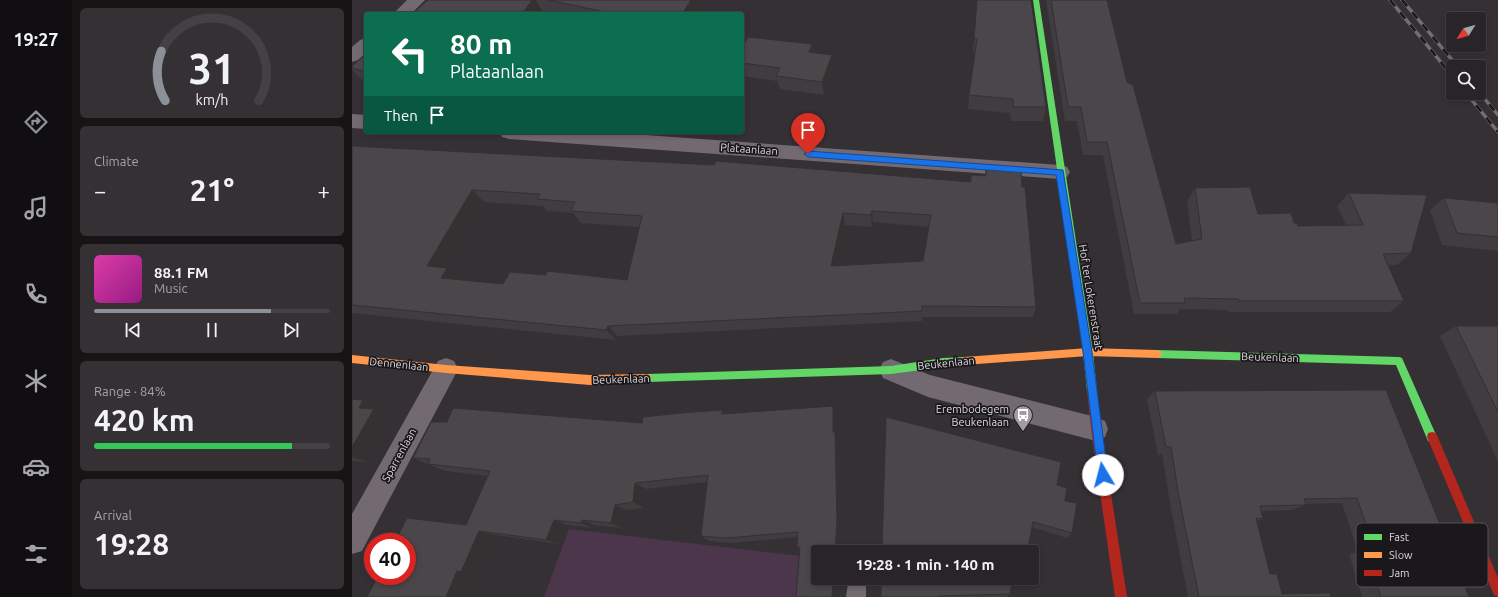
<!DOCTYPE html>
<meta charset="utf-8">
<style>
:root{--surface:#282427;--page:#343033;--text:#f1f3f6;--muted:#a5a4a7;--line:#444144;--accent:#8c9099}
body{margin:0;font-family:Ubuntu,sans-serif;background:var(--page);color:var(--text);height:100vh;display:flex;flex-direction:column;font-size:15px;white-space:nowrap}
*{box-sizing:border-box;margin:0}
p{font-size:13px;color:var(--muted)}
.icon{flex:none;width:22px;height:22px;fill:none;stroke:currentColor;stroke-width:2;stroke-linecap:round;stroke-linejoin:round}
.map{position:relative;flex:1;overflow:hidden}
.panel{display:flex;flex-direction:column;gap:8px;padding:8px;background:#161415;width:280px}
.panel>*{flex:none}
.top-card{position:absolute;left:12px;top:12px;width:380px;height:122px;border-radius:4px;box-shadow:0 2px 6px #0003,0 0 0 1px var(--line);background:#0b6e4f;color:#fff;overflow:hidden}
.needle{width:26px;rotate:233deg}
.fabs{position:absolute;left:1094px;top:12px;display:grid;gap:8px}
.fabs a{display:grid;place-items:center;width:40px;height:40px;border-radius:4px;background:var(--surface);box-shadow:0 2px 6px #0003,0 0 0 1px var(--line);font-size:20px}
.speed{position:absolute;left:12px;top:533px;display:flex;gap:8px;font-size:20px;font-weight:700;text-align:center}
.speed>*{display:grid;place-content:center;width:52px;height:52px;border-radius:50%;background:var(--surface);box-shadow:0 2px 6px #0003,0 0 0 1px var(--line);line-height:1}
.speed .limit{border:6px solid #d22;background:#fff;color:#111}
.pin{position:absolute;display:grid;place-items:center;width:34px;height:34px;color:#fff;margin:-41px -17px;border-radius:50% 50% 50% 0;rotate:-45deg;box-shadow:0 0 4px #0007}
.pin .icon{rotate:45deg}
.me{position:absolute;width:44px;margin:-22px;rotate:352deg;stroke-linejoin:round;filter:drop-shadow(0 0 3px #0008)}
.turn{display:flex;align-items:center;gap:14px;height:84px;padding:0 20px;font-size:18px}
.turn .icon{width:52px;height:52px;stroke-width:2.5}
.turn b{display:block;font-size:28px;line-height:34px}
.then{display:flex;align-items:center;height:38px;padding:0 20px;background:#0003;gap:8px;font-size:15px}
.big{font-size:30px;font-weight:700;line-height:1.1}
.panel .card{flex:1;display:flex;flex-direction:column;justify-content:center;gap:6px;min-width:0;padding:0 14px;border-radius:6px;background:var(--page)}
.panel .dial{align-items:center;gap:0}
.dial svg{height:104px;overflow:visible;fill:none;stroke:var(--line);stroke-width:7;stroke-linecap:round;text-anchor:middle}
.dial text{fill:var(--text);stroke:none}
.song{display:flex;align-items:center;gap:12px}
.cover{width:48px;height:48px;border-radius:6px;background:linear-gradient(135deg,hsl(320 70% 55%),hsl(310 70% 35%))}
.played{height:4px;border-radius:2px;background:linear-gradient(90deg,var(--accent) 75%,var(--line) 75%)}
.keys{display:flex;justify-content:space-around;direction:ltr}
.heat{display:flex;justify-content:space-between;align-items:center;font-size:22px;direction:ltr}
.charge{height:6px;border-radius:3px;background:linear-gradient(90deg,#34c759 84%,var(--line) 0)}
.trip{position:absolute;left:459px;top:545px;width:228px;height:40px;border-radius:4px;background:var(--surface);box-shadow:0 2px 6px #0003,0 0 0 1px var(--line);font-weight:700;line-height:40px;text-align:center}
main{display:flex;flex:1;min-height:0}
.tabs{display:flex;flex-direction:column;width:72px;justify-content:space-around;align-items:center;background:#100e10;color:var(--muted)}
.tabs .icon{width:28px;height:28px}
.tabs .active{color:var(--accent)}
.tabs b{font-size:18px;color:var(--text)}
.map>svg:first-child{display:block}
.green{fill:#4b364b}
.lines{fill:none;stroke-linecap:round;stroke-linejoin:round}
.lane{fill:#726971;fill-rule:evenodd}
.street{fill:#726971;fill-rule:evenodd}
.fast{fill:#63d668;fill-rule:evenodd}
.slow{fill:#ff974d;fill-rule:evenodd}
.jam{fill:#b3261e;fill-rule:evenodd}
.rail-casing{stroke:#736e73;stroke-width:3.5}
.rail{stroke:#1b181b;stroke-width:2.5;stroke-dasharray:8;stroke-linecap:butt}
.wall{fill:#403c3f;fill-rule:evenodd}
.shaded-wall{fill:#343133}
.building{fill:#4a4649;stroke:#343133;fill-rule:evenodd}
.route{fill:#1a73e8;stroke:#114b97}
.labels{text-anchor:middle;stroke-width:3.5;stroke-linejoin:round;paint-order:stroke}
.street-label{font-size:11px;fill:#dcd7db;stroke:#1b181b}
.poi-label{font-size:11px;fill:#dcd7db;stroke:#1b181b;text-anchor:end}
.key{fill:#1b181b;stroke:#555155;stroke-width:1}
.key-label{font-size:11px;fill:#dcd7db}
</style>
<main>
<nav class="tabs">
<b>19:27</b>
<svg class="icon active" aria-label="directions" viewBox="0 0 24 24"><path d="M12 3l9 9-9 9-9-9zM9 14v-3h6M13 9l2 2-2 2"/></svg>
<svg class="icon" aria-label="music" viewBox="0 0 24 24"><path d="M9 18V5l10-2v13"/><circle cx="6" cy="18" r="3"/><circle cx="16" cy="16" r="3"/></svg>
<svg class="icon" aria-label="phone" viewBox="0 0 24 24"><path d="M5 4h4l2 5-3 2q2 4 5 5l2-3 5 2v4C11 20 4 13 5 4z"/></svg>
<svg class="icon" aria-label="climate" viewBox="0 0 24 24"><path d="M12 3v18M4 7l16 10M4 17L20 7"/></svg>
<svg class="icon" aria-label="car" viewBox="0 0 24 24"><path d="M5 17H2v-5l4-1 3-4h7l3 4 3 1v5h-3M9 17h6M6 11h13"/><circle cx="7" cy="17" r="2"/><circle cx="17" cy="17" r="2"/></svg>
<svg class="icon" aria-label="filters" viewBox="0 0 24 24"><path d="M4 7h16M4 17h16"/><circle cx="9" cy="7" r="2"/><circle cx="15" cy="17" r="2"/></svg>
</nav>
<section class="panel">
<div class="card dial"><svg viewBox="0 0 100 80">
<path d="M14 69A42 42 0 1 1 86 69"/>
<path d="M14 69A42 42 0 0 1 11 31" stroke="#8c9099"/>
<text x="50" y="56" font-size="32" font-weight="700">31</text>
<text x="50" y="72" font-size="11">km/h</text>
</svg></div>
<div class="card"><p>Climate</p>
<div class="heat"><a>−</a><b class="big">21°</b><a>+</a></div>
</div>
<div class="card">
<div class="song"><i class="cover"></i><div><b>88.1 FM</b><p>Music</p></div></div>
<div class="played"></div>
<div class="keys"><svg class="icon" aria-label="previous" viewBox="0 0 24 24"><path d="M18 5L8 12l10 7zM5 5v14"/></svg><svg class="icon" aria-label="pause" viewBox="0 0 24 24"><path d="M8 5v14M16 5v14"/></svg><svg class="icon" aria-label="next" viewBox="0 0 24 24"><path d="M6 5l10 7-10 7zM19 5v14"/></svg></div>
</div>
<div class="card"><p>Range · 84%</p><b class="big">420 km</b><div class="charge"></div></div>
<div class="card"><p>Arrival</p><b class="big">19:28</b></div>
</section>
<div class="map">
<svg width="1146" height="597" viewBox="0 0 1146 597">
<rect width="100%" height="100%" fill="#353034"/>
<polygon class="green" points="217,529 449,556 445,597 192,597"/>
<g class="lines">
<polygon class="lane" points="498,578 512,578 514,583 514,597 494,597 496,583"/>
<g class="street">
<polygon points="55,0 73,0 59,14 41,14"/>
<polygon points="14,38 14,53 6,60 0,62 0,47 8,40"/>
<polygon points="0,114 14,115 14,129 0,128"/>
<polygon points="148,132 252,132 708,165 715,167 718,172 715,177 708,179 157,139 150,137"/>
<polygon points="94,358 102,361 106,369 102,377 10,551 0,554 0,514 86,361"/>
<polygon points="539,359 578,375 744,417 753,421 756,429 753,437 744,441 576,397 531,378 527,370 531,362"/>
</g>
<g class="fast">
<polygon points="681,0 687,0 741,352 745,391 743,394 740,396 737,394 735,391 731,352"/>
<polygon points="805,350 1047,357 1050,358 1085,437 1084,441 1080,442 1076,441 1044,365 805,358 802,357 800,354 802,351"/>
<polygon points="612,357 615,358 617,361 615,364 539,374 295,382 292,381 290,378 292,375 295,374 539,366 591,358"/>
</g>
<g class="slow">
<polygon points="736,348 805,350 808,351 810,354 808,357 805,358 736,356 612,365 609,364 607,361 609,358 612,357"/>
<polygon points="0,355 94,365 238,375 295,374 298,375 300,378 298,381 295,382 238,385 94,373 0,363"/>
</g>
<g class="jam">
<polygon points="740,386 743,388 745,391 749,429 775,597 763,597 739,429 735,391 737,388"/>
<polygon points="1080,432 1084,433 1146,578 1146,597 1142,595 1075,437 1076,433"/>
</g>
<g class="rail-casing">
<g id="rail">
<polyline points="1038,0 1101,77"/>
<polyline points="1050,0 1106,67"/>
<polyline points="1127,92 1146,115"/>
<polyline points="1114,93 1146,132"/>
</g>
</g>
<use href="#rail" class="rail"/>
</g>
<g class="wall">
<polygon points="76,0 352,0 344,14 205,14 190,11 188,14 60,14"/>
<polygon points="625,0 694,107 691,121 659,121 658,113 616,109 617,95 623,53 621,53"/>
<polygon points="694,0 755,0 775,82 824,244 840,241 835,201 843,188 906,214 942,223 946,226 994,225 985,206 997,193 1059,253 1045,265 1036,265 1052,301 1038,312 877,312 876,310 828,309 825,314 782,314 751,155 731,155 725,121 713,121"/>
<polygon points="460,44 462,53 482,69 472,95 428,89 425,81 390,76 390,48"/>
<polygon points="14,54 14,82 11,81 0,70 0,66"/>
<path d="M0,146L618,182L619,175L633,176L634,168L684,307L681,317H570V321L265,336L264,340L0,313ZM132,202L191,206L195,211L221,213L229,223L287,227L275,280L151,284L108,280L109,279L94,268ZM521,222L577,227L571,261L484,266L493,225L520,227Z"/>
<polygon points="1092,198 1146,203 1146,251 1090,245 1078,210"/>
<polygon points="1104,326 1146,326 1146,461 1088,336"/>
<polygon points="1034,390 1117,597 1010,597 997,554 1006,552 990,503 953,504 954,505 940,510 909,511 911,519 905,521 918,574 930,594 979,597 836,597 818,503 810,454 806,455 795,399 803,391"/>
<polygon points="0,399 11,400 29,409 28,412 40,417 15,462 0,461"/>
<polygon points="370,410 373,414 484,414 484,434 486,439 488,524 448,550 445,547 445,537 381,543 357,541 349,536 355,482 294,489 292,508 274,510 270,528 242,525 241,528 215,525 208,544 143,535 126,575 123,574 113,597 15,597 114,525 136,476 93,471 61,458 95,422 290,423"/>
<polygon points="713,501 720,533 715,538 680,527 676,547 672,551 667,549 530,552"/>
<polygon points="658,594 655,597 529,597"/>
</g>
<g class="shaded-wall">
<polygon points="180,0 184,0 190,11 188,14 170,14"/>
<polygon points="339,0 352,0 344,14 330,14"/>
<polygon points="460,44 463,58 457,52"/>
<polygon points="480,55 482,69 472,95 470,82"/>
<polygon points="120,190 132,202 89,277 75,266"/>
<polygon points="520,211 521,222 520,227 519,215"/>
<polygon points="491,213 493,225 482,277 479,266"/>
<polygon points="95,268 109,279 102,289 89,278"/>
<polygon points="256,326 265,336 264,340 254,330"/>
<polygon points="11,400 29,409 28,412 40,417 15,462 0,457 0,447 7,408"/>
<polygon points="481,406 484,414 484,434 486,439 488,524 487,552 483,552"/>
<polygon points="283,483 294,489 292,508 281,502"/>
<polygon points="263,505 274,510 270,528 259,523"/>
<polygon points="202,520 215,525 208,544 194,540"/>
<polygon points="230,520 242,525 241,528 229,523"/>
<polygon points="127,531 143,535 126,575 109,572"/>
<polygon points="105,571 123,574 113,597 94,597"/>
<polygon points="481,578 485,578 484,597 480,597"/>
</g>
<g class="building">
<polygon points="76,0 180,0 170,14 60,14"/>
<polygon points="196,0 339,0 330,14 263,14"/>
<polygon points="625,0 679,0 694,107 661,107 661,99 617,95 625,39 622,39"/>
<polygon points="699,0 755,0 775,82 781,85 824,244 850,239 843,188 898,187 906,214 939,213 942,223 945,223 946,226 1011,225 997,193 1075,195 1059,253 1031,254 1052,301 887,301 886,299 832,298 833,303 788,303 755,142 735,142 729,107 716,107"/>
<polygon points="396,37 460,44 457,52 480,55 470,82 424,76 428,68 390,63 390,48"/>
<polygon points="14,54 14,72 0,68 0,66"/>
<path d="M0,146L362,165L364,161L619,182V175L634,176V168L669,171L670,187H673L684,307L570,306V311L256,326L254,330L0,305ZM120,190L188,194L185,199L223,202L219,211L290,216L275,280L195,271L194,275L158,272L151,284L89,278L95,268L75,266ZM520,211L579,215L571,261L479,266L491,213L519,215Z"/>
<polygon points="1092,198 1146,203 1146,237 1105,233"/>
<polygon points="1104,326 1146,326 1146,412"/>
<polygon points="1034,390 1117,597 1029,597 1013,550 1023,550 1005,498 952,499 954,505 908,506 911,519 904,518 918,574 925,574 930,594 978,593 979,597 847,597 827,497 819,447 814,447 803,391"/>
<polygon points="0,399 11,400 7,408 22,409 0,447"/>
<polygon points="481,406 481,432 483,432 485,519 483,552 466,552 466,578 481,578 480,597 444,597 448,547 445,547 446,532 374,538 349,536 356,475 283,483 281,502 263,505 259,523 230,520 229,523 202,520 194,540 127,531 109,572 105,571 94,597 15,597 26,576 55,576 55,542 43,542 55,518 114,525 138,471 76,464 78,459 61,458 79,422 95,422 101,408 290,423 291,417 330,413 370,410 370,414"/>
<polygon points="534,417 709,462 705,485 715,488 713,501 725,503 720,533 681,522 676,547 667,545 666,552 530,552"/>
<polygon points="529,578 661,578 658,594 587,596 587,597 529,597"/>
</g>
<polygon class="route" points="456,151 711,170 740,352 756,475 755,479 751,480 747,479 746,475 731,352 704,175 456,157 452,154"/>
<defs>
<g id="bus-pin" transform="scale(1)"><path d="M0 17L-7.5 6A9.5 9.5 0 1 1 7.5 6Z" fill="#a29da1" stroke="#1b181b"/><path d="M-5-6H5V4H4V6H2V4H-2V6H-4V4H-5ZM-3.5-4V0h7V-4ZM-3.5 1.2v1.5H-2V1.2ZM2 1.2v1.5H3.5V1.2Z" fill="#fff"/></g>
</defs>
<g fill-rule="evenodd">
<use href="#bus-pin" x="671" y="415"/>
</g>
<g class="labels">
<g class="street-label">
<text transform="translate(397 149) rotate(4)" y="4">Plataanlaan</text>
<text transform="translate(739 297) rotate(81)" y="4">Hof ter Lokerenstraat</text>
<text transform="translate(918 357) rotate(2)" y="4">Beukenlaan</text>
<text transform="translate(594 363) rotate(-6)" y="4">Beukenlaan</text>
<text transform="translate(47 364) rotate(6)" y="4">Dennenlaan</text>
<text transform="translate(269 379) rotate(-2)" y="4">Beukenlaan</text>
<text transform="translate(47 455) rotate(-61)" y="4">Sparrenlaan</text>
</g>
<g class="poi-label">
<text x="657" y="413">Erembodegem<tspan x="657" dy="13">Beukenlaan</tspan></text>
</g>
</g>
<rect x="1004" y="523" width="132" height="64" rx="6" class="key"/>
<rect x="1012" y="534" width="18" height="6" fill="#63d668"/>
<rect x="1012" y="552" width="18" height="6" fill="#ff974d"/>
<rect x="1012" y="570" width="18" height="6" fill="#b3261e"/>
<g class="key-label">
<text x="1037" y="541">Fast</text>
<text x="1037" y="559">Slow</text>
<text x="1037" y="577">Jam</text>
</g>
</svg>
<div class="fabs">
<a><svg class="needle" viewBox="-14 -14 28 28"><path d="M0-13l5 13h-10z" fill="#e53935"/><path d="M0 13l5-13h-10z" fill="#a5a4a7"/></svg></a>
<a><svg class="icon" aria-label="search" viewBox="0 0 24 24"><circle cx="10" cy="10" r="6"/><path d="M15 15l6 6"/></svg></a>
</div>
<div class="speed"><div class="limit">40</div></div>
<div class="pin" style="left:456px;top:154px;background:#d93025"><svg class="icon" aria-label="arrive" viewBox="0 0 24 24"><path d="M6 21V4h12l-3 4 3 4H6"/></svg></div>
<svg class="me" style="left:751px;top:475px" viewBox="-20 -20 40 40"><circle r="19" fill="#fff"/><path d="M0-13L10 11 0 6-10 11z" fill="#1a73e8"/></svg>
<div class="trip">19:28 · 1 min · 140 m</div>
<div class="top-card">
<div class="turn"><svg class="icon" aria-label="left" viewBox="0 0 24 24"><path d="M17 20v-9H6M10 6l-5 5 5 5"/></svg><div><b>80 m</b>Plataanlaan</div></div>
<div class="then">Then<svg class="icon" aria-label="arrive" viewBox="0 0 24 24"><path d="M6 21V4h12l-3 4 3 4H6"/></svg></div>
</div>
</div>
</main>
